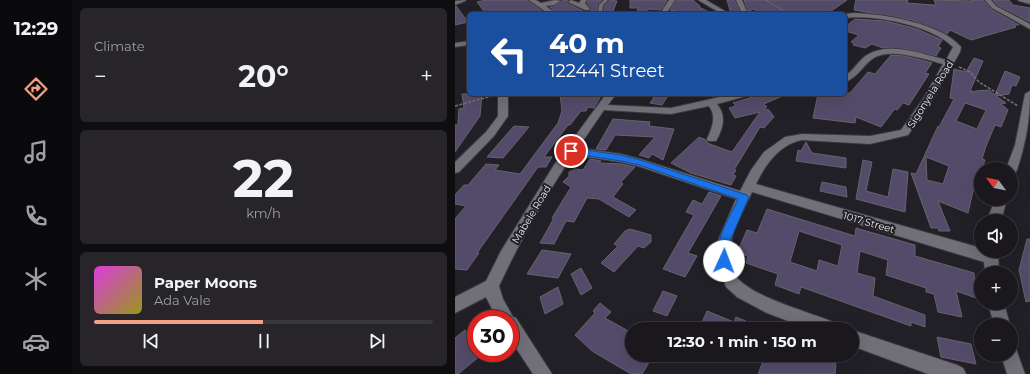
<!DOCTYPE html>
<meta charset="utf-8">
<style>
:root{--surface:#1a181d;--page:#27252a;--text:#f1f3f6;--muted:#9fa0a4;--line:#38373b;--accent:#f2a081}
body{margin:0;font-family:Montserrat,sans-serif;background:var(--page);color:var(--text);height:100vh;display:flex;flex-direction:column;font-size:15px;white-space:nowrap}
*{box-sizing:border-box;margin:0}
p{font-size:13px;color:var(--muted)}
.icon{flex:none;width:22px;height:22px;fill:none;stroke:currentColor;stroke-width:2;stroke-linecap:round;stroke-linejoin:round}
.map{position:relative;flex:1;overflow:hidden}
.panel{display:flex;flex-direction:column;gap:8px;padding:8px;background:#0e0d10;width:383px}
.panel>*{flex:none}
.banner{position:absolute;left:12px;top:12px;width:380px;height:84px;border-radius:6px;box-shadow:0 4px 16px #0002,0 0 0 1px var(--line);background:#1a4fa0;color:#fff;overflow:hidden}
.needle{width:26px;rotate:302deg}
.tools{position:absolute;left:519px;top:162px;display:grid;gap:8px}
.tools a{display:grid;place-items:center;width:44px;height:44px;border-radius:50%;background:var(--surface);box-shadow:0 4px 16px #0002,0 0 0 1px var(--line);font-size:20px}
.speed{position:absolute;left:12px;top:310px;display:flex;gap:8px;font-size:20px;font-weight:700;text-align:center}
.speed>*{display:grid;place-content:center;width:52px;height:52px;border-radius:50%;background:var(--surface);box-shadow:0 4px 16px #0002,0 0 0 1px var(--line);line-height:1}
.speed .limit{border:6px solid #d22;background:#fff;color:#111}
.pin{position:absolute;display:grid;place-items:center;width:34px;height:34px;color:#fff;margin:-17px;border:2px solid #fff;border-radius:50%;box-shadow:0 1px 4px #0007}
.me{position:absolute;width:44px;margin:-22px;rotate:2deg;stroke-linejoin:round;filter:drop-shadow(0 0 3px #0008)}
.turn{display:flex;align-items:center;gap:14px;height:84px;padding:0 16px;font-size:18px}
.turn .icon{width:52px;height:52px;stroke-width:2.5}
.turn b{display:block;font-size:28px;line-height:34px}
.big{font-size:30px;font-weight:700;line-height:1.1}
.panel .tile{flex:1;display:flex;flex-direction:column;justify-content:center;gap:6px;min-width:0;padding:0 14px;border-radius:6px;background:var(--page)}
.panel .dial{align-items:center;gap:0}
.dial b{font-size:52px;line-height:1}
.song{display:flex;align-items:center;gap:12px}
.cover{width:48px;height:48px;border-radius:6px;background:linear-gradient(135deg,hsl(300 70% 55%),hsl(60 70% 35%))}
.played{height:4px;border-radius:2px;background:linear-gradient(90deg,var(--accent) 50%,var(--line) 50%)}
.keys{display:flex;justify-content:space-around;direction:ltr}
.heat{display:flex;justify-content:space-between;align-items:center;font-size:22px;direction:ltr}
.trip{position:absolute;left:170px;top:322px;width:234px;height:40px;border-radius:20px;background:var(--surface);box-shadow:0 4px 16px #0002,0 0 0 1px var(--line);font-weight:700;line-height:40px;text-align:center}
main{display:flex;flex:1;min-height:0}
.tab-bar{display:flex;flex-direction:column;width:72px;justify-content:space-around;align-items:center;background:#0a0a0c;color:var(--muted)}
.tab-bar .icon{width:28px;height:28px}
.tab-bar .selected{color:var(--accent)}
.tab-bar b{font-size:18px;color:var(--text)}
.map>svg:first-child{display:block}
.building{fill:#544b6a;stroke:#65636b;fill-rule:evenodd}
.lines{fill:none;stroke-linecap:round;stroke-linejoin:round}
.service-casing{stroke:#3c3a40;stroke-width:2}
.minor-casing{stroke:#3c3a40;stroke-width:2}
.tertiary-casing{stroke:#3c3a40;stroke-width:2}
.path-far1{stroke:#757379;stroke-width:1;stroke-dasharray:2.5 1;stroke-linecap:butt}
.path{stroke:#757379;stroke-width:1.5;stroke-dasharray:3 1.5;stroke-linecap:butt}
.service{fill:#716f77;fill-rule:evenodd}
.minor{fill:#716f77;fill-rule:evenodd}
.tertiary{fill:#716f77;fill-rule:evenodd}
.route{fill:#1a73e8;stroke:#114b97}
.labels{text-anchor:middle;stroke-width:4;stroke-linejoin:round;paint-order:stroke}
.street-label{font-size:10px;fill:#e7e6ea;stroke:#222027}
</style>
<main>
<nav class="tab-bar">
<b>12:29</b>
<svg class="icon selected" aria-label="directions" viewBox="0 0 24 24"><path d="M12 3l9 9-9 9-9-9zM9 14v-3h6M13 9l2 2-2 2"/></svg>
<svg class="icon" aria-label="music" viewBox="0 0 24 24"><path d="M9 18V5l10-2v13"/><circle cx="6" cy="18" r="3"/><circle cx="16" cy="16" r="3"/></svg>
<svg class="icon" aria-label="phone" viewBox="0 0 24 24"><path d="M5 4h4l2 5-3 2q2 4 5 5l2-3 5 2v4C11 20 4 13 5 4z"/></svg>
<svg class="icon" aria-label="climate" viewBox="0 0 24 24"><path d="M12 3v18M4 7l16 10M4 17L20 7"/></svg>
<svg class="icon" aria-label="car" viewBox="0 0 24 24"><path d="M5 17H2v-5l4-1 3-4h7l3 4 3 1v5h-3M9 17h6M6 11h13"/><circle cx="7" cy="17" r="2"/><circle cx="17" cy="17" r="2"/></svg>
</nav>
<section class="panel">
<div class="tile"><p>Climate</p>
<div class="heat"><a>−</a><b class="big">20°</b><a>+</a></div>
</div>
<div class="tile dial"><b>22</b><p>km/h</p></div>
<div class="tile">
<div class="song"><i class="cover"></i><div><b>Paper Moons</b><p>Ada Vale</p></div></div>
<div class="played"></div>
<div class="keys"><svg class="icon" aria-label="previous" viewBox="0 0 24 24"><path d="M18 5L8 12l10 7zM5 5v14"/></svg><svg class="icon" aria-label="pause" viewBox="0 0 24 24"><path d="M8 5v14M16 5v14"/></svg><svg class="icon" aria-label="next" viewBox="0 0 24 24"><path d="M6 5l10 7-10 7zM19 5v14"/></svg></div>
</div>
</section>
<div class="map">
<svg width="575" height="374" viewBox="0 0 575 374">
<rect width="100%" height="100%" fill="#222027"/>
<g class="building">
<polygon points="31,0 73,0 91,14 31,14 22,2"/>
<polygon points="107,0 113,0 112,3 130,12 134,12 136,9 132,3 133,0 147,0 143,5 142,14 102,14 95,7 107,2"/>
<polygon points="154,0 162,1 157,14 149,14 149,6"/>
<polygon points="175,0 212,0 206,10 193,9 192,14 182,14 183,8 175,8"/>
<polygon points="221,0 238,0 245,6 244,7 258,14 218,14 220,11 215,10"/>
<polygon points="272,0 280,0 285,13 276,14"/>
<polygon points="289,0 392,0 372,14 307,14 301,13 300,9 293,11"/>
<polygon points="401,0 453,0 452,3 478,5 481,5 479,0 517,1 516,0 529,0 536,9 564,25 558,25 561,27 516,40 495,30 492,34 457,20 399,10"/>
<polygon points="538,0 554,0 558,5 575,8 575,22 542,5"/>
<polygon points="0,6 1,6 13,22 0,25"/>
<polygon points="400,19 431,21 462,29 487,40 483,47 486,48 481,56 452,49 428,48 417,44 410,48 398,45 399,43 396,42 404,35 390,31 390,27"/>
<polygon points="436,55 451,56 477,63 470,73 474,74 454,105 448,103 442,110 440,109 438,111 426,127 401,117 400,123 358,118 363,94 395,93 413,72 420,74"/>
<path d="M519,58L528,61L515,91H518L517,93L520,91L534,90L540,95L550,71L565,77L561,86L557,85L554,94L541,96L551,103L546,104L553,110L546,127L540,125L531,146L527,159L530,160L529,163L518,191L513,213L483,201L495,231H484L483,228H476L456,173L461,174L483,126L484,127L499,99L495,98L499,69L511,72ZM510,103L531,110L522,129L501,121ZM471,157L494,166L488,184L472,180Z"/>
<polygon points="7,94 27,94 25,116 0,152 0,125 3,125 4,109 9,108"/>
<polygon points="105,94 147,94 139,108 133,107 131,111 126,111 115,125 113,125 89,157 97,157 91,167 83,167 22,253 24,253 12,270 0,269 0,219 11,206 0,204 0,195 9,185 13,185 31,164 44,165 40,170 65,174 103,123 107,111"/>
<polygon points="201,94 214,94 207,105 195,103"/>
<polygon points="308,94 332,94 309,104 312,107 309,109 314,110 319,117 309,128 305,127 279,170 281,170 278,175 281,176 276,185 236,173 216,163 244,137 251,140 252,143 277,152 305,112 280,118 274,108 281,106 278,103"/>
<polygon points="158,119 195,122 194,126 219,129 208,160 197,154 194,158 184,155 200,137 160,135 151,150 141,149"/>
<polygon points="59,126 74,127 48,158 32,157"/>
<polygon points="351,142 357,153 391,158 391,168 341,161 343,150 346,151"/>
<polygon points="135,159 146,161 144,163 167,164 180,167 166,182 168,184 158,197 181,210 174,217 144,199 132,198 119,222 111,221 99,244 85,243 99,218 97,218 116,187 108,182 114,176 114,172 120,169 128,170"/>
<polygon points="408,160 417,162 411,191 433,197 438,169 453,172 450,212 401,199"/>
<polygon points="367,182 391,187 392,197 365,191"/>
<polygon points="254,192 266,196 233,253 242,256 230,277 208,269 239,215 231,212 238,200 247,204"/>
<path d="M312,209L400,236L401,228L460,245V256L519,273L521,298L501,291L507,317L483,312L479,294L471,292V288L431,275L433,260L405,251L402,273L420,278L418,296L470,315V327L456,322V326L346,287L344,294L320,285L323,274L291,263L293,256L282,253L292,230L302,233ZM344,231L387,245L383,266L364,260L362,271L335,262Z"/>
<polygon points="175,229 196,235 196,242 189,248 183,246 159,272 146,263 163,246 159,244 170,231"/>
<polygon points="572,239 575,239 575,301 571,302 564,270"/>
<polygon points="87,250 116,254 103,278 72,274"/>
<polygon points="126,268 137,288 126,295 116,274"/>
<polygon points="103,287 108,304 90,314 85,297"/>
<polygon points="208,291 222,296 212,316 198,311"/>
<polygon points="145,303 156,312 150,318 177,333 171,344 177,348 177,355 190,355 196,359 187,374 176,374 137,351 120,335 140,313 138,311"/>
<polygon points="252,311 279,322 281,317 310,329 244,329"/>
<polygon points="10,330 21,349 21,353 25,356 3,374 0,374 0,338"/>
<polygon points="482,337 516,344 521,364 486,357"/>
<polygon points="315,355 358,355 381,364 380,374 303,374 309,359 313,361"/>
</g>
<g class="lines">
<g class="service-casing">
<polygon id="service" points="149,0 153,0 148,5 147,14 143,14 144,5"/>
</g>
<g class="minor-casing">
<g id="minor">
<polygon points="74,0 81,0 86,3 100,0 106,1 99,5 91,6 101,14 94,14"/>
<polygon points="126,0 132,0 130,3 135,9 134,10 130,10 113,2 116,0 124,3"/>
<polygon points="214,0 220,0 211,14 205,14"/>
<polygon points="243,0 251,0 275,14 267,14"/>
<polygon points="281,0 287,0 293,14 287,14"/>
<polygon points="530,0 536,0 541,6 575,24 575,29 537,8"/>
<polygon points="563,0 575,0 575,4 564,1"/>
<path d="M399,13C429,14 486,23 506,47L505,52L478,99L453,135L415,144L347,140C325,144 310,165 301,184L526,248V251H543L544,273H530L529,262L297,192C290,208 278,226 276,243C274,253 276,271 283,279C303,299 354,312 381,323L383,329H354L312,313L282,297L271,287L262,261V243L281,199L183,166L166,162L118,155C90,196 65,241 44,286L48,299L58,317L61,318L97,374H78L55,339V319H42L31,297L0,313V297L31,281L46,251L99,165L151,94H161L153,105L216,108L278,94H294L292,96L262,104C272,116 268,129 261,141H253L252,139C257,128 262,117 254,106L216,114L149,110L123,148L166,154L185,159L285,191L296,170L309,152L330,137L347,134L415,136L446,130L468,99L488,64C469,59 432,46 416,60C407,67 402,78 390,82V76C399,70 404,60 412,55C435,41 468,54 491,60L498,47C478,26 419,14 390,18V14Z"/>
<polygon points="14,41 14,45 0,47 0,43"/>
<path d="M575,91C575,121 571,142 562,170L560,173L556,174V169H551L560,145L570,94Z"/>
<polygon points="43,94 53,94 53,116 39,136 4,172 0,173 0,162 31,132 43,116"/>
<polygon points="540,199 552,199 546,221 532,221"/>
<polygon points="533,303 549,303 555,325 539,325"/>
<polygon points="397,330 502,365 508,368 511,374 473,374 397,346"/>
<polygon points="556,347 561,349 570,374 552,374 546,355 556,355"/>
</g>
</g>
<g class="tertiary-casing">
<polygon id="tertiary" points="11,0 10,1 0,5 0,1"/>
</g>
<polyline class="path-far1" points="311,0 334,14"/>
<g class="path">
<polyline points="504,67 515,72 524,82 563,106"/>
<polyline points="0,106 37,96"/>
</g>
<use href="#service" class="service"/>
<use href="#minor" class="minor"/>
<use href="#tertiary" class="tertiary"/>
</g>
<path class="route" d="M116,148L166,155L185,160L292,195L294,197L274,243L273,265L269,266L265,265C256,245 275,217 283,199L184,165L166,161L113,153V149Z"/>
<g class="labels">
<g class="street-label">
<text transform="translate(475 94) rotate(-58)" y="4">Sigonyela Road</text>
<text transform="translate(76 214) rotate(-59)" y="4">Mabele Road</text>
<text transform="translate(414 222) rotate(16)" y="4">1017 Street</text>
</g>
</g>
</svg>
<div class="tools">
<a><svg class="needle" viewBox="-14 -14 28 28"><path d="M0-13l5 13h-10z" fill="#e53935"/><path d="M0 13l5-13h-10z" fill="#9fa0a4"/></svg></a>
<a><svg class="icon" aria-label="sound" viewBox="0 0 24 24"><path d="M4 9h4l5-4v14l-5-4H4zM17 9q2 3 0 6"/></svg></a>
<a>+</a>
<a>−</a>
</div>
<div class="speed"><div class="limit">30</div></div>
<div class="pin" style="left:116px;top:151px;background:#d93025"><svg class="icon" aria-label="arrive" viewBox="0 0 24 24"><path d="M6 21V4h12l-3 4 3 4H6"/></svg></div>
<svg class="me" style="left:269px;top:261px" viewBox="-20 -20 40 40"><circle r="19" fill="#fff"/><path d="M0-13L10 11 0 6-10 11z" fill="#1a73e8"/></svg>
<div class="trip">12:30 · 1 min · 150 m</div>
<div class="banner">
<div class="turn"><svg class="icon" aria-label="left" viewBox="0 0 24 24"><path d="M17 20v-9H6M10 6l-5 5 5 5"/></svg><div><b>40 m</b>122441 Street</div></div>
</div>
</div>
</main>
